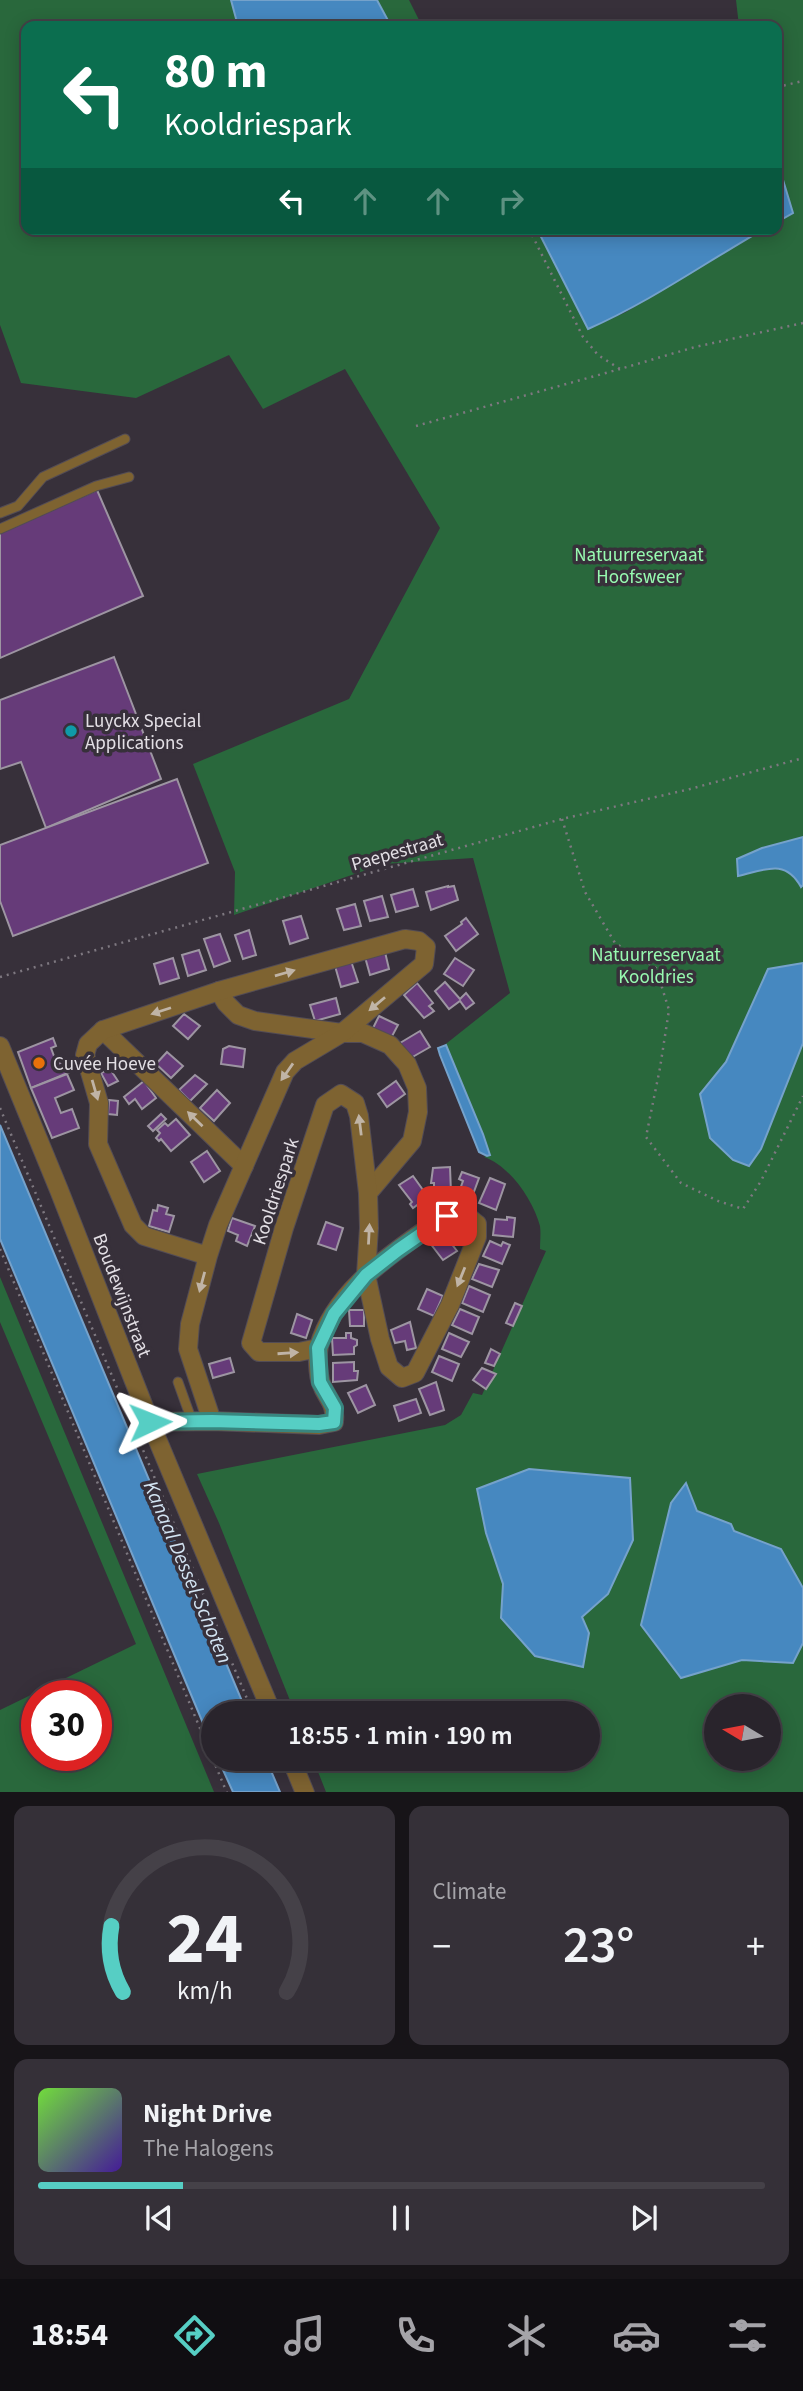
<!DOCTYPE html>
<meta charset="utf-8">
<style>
:root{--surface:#29242c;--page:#353038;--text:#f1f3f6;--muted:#a5a4a9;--line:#454148;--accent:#56cec4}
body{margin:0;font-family:"Source Sans 3",sans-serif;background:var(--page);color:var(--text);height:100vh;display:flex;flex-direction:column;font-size:26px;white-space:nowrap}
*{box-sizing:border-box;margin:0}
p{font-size:23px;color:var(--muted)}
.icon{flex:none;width:38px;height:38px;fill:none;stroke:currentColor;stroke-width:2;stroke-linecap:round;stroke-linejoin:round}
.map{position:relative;height:1792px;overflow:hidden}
.sheet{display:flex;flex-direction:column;gap:14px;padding:14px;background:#171418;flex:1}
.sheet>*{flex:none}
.guide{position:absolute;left:21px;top:21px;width:761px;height:214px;border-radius:14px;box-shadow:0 4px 18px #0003,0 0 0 2px var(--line);background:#0b6e4f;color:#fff;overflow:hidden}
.needle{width:46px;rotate:280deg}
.controls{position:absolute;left:704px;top:1694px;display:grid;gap:14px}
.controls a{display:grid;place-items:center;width:77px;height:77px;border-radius:50%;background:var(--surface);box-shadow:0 4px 18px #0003,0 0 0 2px var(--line);font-size:35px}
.speed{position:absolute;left:21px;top:1680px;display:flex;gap:14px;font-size:35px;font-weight:700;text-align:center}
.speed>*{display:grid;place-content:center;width:91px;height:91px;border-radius:50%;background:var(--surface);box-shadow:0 4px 18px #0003,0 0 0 2px var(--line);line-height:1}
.speed .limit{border:10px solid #d22;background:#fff;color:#111}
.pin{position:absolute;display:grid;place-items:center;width:60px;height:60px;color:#fff;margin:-30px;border-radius:14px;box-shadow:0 4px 10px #0006}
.me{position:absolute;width:77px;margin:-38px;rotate:88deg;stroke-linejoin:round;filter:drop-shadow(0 0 5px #0008)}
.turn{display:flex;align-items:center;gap:24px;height:147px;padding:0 28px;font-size:32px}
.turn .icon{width:91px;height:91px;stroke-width:2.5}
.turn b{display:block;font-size:49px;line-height:60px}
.lanes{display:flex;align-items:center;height:66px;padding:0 28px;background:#0003;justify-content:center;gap:35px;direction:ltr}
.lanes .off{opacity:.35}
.big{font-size:52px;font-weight:600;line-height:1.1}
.sheet .tile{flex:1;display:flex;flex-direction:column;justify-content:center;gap:10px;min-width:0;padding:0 24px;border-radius:14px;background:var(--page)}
.sheet .dial{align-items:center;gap:0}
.dial svg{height:182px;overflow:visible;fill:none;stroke:var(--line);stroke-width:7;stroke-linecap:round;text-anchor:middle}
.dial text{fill:var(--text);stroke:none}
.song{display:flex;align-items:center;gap:21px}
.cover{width:84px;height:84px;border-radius:10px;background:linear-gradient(135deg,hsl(100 70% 55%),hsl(260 70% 35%))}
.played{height:7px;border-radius:4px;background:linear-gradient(90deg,var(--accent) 20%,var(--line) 20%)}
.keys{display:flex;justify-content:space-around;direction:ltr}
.heat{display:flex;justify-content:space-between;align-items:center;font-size:38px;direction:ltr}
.sheet .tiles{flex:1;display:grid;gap:14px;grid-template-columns:1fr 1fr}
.tile:last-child{grid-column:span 2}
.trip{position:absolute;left:201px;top:1701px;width:399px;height:70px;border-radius:35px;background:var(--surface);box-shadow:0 4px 18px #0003,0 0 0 2px var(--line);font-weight:600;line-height:70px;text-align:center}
.tab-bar{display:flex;height:112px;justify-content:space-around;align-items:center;background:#100e12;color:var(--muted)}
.tab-bar .icon{width:49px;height:49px}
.tab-bar .on{color:var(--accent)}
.tab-bar b{font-size:32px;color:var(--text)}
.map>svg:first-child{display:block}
.green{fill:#29683c;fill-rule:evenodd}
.water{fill:#4688c0;stroke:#75a2cb;stroke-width:2}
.building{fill:#663b79;stroke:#9d95a2;stroke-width:2}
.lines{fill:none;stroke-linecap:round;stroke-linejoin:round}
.lane-casing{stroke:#534c55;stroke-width:11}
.street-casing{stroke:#534c55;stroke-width:20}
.path{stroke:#7e7880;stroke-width:2.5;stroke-dasharray:2 5;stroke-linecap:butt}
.lane{stroke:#7e6331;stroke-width:9}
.street{stroke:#7e6331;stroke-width:18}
.oneway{fill:#c0b4a6}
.route-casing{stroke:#38867f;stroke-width:18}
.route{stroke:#56cec4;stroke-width:12}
.culture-dot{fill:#0f9aa8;stroke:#37303a;stroke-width:2.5}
.food-dot{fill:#e8710a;stroke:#37303a;stroke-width:2.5}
.labels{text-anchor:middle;stroke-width:7;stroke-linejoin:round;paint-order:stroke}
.park-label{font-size:19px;fill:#97fab0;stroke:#37303a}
.poi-label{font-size:19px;fill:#e3dfe5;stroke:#37303a;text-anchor:start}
.street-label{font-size:19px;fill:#e3dfe5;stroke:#37303a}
.water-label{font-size:21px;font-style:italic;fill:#d3e4f3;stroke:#37303a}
</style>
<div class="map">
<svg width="803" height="1793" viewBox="0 0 803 1793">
<rect width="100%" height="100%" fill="#37303a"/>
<g class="green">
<path d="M0,0H231L238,26H26V229H537L588,329L626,312L704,264L764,229H777V222L793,213L777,160V26H739L736,0H803V1792H326L313,1759H588V1713H295L219,1523L197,1474L445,1425L461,1415L473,1393L482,1395L546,1251L540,1249C540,1242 541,1233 540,1226C533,1200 510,1166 484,1157L489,1154L483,1134L451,1056L442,1047L510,993L473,858L384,864L234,915L235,872L193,764L349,699L440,528L345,369L263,409L229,355L136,398L21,383L0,325ZM716,1706H768V1759H716Z"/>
<polygon points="377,0 409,0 422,26 391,26"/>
<path d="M0,1277L214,1792H0V1710L136,1644L0,1322ZM37,1696H96V1755H37Z"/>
</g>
<g class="water">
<polygon points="231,0 377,0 391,26 238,26"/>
<polygon points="777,160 793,213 777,222"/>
<path d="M537,229H764C706,262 650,302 588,329Z"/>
<path d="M803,837V885L801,887C785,858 765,870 738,876L737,859L762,848Z"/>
<polygon points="803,963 803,1043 761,1149 749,1166 733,1160 710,1138 700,1094 726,1062 768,969"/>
<polygon points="446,1045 483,1134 490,1155 487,1156 479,1152 440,1055 438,1048"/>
<polygon points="0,1125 247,1713 214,1713 213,1747 0,1239"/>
<polygon points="529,1469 630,1478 633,1540 608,1594 582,1617 589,1633 583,1667 535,1656 501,1618 503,1584 486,1533 477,1489"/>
<polygon points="686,1483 697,1511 731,1524 734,1531 781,1549 803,1588 803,1643 793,1663 742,1660 681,1678 641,1625 671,1503"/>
<polygon points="218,1759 266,1759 280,1792 233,1792"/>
</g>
<g class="building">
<polygon points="97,490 143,596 0,658 0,532"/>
<polygon points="114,657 161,779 46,828 21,762 0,769 0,700"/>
<polygon points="177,779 208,863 13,936 0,901 0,845"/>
<polygon points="448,886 448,887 454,886 458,900 431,910 426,892"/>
<polygon points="413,889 418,906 396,912 391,895"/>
<polygon points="382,896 388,917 370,921 364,901"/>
<polygon points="355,904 361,926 344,930 337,909"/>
<polygon points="301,916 308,938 290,944 283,921"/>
<polygon points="466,918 478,934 456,951 445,936 462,924 461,922"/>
<polygon points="249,930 256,955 243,959 235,935"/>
<polygon points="220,934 230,961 214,967 204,939"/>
<polygon points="199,950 206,970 188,976 182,955"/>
<polygon points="385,952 389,969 370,975 365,957"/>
<polygon points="173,958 179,978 160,984 154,964"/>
<polygon points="455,958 474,970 463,986 444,974"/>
<polygon points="351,961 358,982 341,987 335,966"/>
<polygon points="445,982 460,999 466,993 474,1003 466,1009 460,1001 449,1009 435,991"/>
<polygon points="417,983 433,1003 429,1006 434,1011 424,1018 404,995"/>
<polygon points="336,998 340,1014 315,1021 310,1005"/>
<polygon points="184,1014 200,1026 188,1039 173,1026"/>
<polygon points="379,1016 398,1025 390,1040 372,1030"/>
<polygon points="420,1031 430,1047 409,1059 400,1043"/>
<polygon points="53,1038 56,1046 51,1048 57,1064 63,1062 64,1066 67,1065 66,1062 81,1056 85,1066 31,1088 18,1052"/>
<polygon points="229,1046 245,1049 243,1067 221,1064 223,1049"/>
<polygon points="167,1052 183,1066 171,1078 156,1064"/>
<polygon points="110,1069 118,1081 108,1086 101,1073"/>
<polygon points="67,1074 74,1090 55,1098 61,1113 72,1109 79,1128 52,1138 31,1088"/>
<polygon points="195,1075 207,1084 190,1101 179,1090"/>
<polygon points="144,1081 156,1098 142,1109 135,1099 129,1104 124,1097"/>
<polygon points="396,1081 405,1094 387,1107 378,1094"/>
<polygon points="217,1090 230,1103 214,1121 200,1108"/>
<polygon points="109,1100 118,1101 117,1115 108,1114"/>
<polygon points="161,1114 166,1119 153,1131 148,1126"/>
<polygon points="176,1119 190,1135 171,1151 161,1139 159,1141 156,1138 160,1133 157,1130 165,1123 168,1126"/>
<polygon points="207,1151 220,1171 204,1182 191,1162"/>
<polygon points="450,1167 451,1193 434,1193 434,1183 431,1183 433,1168"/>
<polygon points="462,1172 479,1178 472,1197 459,1192 463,1181 459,1179"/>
<polygon points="413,1176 428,1197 413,1208 410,1204 412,1202 399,1185"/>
<polygon points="490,1178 505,1184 496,1210 479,1203"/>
<polygon points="158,1205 168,1208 166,1214 174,1216 169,1232 149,1226 153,1210 157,1211"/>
<polygon points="507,1217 515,1218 513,1237 493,1235 495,1219 507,1220"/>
<polygon points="232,1218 255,1226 247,1246 236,1241 238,1235 228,1231"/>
<polygon points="326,1222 343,1228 336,1250 318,1244"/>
<polygon points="444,1234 457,1251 443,1260 430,1243"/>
<polygon points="490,1241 501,1246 503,1242 510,1245 502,1264 483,1256"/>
<polygon points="479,1264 499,1270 492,1287 472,1279"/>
<polygon points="469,1286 490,1295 483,1312 462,1303"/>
<polygon points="427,1289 443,1296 434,1316 418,1309"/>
<polygon points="125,1295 131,1309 123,1312 117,1298"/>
<polygon points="515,1303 522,1306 513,1326 506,1323"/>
<polygon points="460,1309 479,1317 472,1334 452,1325"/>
<polygon points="349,1310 364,1310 364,1326 350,1326"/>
<polygon points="297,1314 312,1320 306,1338 291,1333"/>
<polygon points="410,1322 416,1348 407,1350 405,1341 395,1343 391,1330"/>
<polygon points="346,1333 351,1333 351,1338 357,1340 357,1345 354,1347 354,1354 333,1355 332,1338 346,1338"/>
<polygon points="449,1333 469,1342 461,1357 442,1349"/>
<polygon points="491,1349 500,1354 494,1366 485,1363"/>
<polygon points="439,1356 459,1364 452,1381 432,1372"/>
<polygon points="230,1358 234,1372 213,1378 209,1364"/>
<polygon points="354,1362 354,1371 358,1371 357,1380 333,1382 333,1363"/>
<polygon points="482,1368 496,1374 486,1389 473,1380"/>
<polygon points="436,1382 444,1410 430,1415 419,1389"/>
<polygon points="366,1385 375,1405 358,1413 348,1393"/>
<polygon points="416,1399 421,1413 399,1421 394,1406"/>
</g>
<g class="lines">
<g class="lane-casing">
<g id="lane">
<polyline points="0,513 18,506 43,477 125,439"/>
<polyline points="0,529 96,486 129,477"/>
<polyline points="178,1382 192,1421"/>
</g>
</g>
<g class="street-casing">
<g id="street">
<polyline points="219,991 226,1003 238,1015 255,1021 342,1033 363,1033 390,1045 407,1064 417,1088 418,1112 412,1141 368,1193"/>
<polyline points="103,1030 244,1166"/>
<polyline points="0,1046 59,1190 150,1422 272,1713"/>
<polyline points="208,1256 218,1225 285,1072 295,1061 342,1033 424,964 426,947 419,941 405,939 219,991 103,1030 88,1044 85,1055 99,1103 98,1144 133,1225 144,1236 208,1256 190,1324 188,1349 212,1421"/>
<path d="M150,1422L212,1421L319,1425L334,1422C336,1402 327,1400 321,1383C318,1375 317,1355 319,1346C333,1296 381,1261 421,1233C432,1226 445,1214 459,1214C466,1214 471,1219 477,1224V1237L450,1305L415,1373L402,1378L389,1367L380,1339L366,1275L369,1228L368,1193L359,1116L355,1103L341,1094L325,1105L284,1228L251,1343L259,1352H299L318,1348"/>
<polyline points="291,1759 305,1793"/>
</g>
</g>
<g class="path">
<polyline points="777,87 803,81"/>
<polyline points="529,229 583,337 598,355 620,369 695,347 803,323"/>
<polyline points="416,426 620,369"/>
<polyline points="562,819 585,892 615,943 656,968 669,1010 660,1068 646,1137 681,1183 718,1201 743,1209 761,1181 803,1096"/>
<polyline points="0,977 562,819 690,789 803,758"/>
<polyline points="0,1108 253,1713"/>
<polyline points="0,1249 227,1793"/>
</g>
<use href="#lane" class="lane"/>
<use href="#street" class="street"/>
</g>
<defs><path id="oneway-solid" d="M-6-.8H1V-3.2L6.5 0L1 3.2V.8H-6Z" transform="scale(1.75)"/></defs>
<g class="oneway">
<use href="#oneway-solid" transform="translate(285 973) rotate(-16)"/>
<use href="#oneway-solid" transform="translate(377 1004) rotate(140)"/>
<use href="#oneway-solid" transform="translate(161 1011) rotate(162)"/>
<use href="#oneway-solid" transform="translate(287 1072) rotate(125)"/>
<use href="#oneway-solid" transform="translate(95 1090) rotate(74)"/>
<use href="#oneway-solid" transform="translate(195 1119) rotate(-136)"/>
<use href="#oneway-solid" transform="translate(360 1125) rotate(-97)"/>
<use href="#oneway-solid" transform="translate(369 1234) rotate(-87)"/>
<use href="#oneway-solid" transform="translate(461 1277) rotate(112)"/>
<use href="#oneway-solid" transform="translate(202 1282) rotate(105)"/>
<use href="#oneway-solid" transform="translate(288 1353) rotate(-4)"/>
</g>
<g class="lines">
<g class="route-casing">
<polyline id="route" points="150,1422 212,1421 319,1424 334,1422 335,1408 320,1382 318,1348 334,1314 366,1275 398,1250 447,1216"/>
</g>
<use href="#route" class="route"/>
</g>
<circle class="culture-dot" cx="71" cy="731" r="7"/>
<circle class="food-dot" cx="39" cy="1063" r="7"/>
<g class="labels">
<g class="park-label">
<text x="639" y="561">Natuurreservaat<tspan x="639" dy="22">Hoofsweer</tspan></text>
<text x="656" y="961">Natuurreservaat<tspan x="656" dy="22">Kooldries</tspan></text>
</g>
<g class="poi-label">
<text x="85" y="727">Luyckx Special<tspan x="85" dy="22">Applications</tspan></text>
<text x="53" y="1070">Cuvée Hoeve</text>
</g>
<g class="street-label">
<text transform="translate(397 851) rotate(-16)" y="7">Paepestraat</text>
<text transform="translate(275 1191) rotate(-72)" y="7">Kooldriespark</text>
<text transform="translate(123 1295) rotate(69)" y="7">Boudewijnstraat</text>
</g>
<g class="water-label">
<text transform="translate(188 1572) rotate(67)" y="7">Kanaal Dessel-Schoten</text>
</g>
</g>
</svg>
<div class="controls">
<a><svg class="needle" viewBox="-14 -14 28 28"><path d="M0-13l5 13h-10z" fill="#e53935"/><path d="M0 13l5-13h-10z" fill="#a5a4a9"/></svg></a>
</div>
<div class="speed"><div class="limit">30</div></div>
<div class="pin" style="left:447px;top:1216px;background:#d93025"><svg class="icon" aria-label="arrive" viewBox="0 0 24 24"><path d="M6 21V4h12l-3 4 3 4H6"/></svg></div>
<svg class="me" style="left:150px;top:1422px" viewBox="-20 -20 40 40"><path d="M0-17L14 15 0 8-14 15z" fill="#56cec4" stroke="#fff" stroke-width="4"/></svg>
<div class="trip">18:55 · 1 min · 190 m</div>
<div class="guide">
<div class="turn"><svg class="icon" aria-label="left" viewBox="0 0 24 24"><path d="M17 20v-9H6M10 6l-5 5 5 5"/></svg><div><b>80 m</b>Kooldriespark</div></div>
<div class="lanes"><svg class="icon" aria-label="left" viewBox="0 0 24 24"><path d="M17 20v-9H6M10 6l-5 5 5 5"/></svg><svg class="icon off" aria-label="ahead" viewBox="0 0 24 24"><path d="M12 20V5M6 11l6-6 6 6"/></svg><svg class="icon off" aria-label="ahead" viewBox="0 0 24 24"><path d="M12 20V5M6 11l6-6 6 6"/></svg><svg class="icon off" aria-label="right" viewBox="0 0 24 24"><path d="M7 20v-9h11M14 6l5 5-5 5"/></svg></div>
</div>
</div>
<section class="sheet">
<div class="tiles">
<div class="tile dial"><svg viewBox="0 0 100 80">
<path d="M14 69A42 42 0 1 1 86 69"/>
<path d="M14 69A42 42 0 0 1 9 40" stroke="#56cec4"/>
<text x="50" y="56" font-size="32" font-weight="700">24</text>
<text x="50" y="72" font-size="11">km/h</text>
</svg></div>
<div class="tile"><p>Climate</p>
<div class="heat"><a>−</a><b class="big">23°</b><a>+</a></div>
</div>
<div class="tile">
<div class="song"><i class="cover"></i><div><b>Night Drive</b><p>The Halogens</p></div></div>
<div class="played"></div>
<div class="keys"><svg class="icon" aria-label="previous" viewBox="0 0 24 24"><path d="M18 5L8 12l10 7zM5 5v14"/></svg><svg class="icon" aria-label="pause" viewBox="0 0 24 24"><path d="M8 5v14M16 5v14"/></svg><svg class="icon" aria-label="next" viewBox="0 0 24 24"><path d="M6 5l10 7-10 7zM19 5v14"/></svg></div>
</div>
</div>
</section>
<nav class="tab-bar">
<b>18:54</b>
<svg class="icon on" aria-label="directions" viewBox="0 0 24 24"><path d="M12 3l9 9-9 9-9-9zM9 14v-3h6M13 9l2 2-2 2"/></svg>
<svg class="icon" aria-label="music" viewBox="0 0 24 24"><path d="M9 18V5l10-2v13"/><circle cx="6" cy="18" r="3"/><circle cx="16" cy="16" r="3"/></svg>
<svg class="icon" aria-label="phone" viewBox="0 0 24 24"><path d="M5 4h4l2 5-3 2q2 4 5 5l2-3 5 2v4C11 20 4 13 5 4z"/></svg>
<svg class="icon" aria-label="climate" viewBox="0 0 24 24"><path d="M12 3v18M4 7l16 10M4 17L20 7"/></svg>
<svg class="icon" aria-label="car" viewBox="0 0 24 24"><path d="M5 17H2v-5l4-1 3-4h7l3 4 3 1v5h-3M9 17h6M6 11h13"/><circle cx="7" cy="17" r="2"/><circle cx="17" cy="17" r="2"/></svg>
<svg class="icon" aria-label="filters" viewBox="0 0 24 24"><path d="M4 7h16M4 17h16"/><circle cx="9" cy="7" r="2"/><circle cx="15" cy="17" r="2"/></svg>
</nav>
